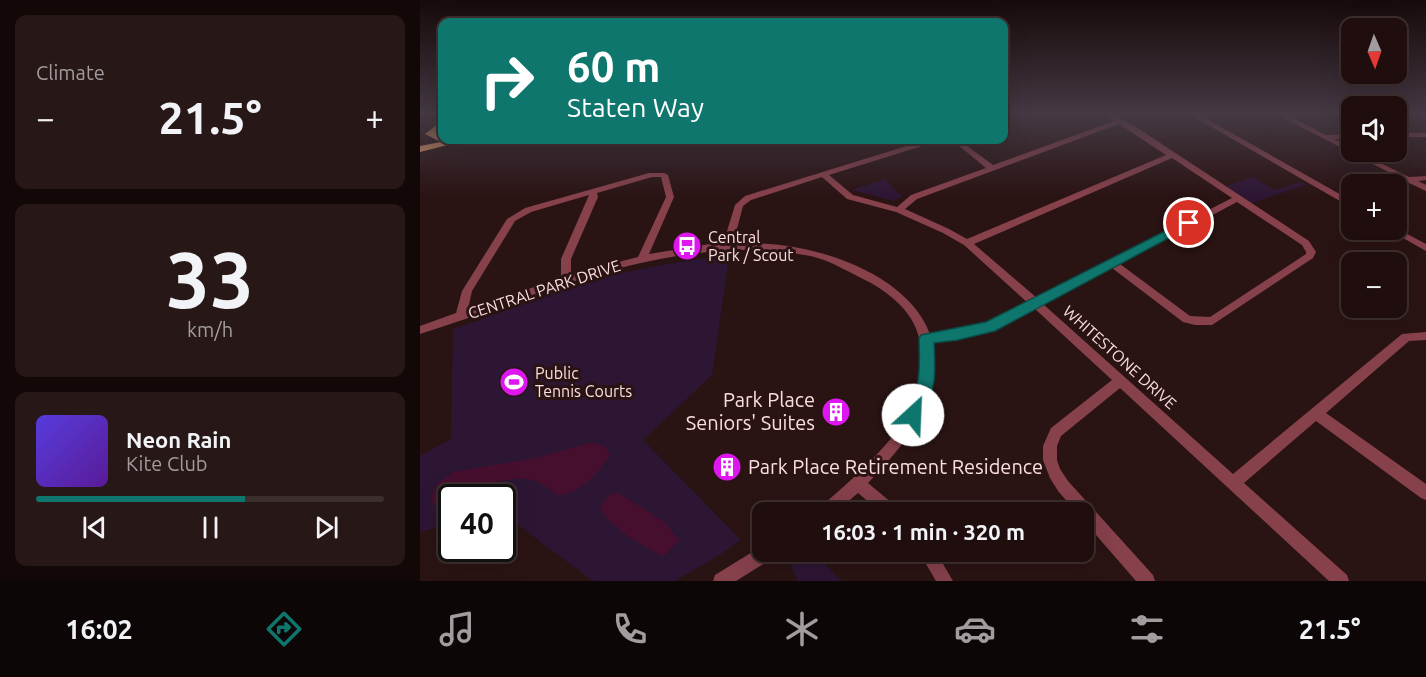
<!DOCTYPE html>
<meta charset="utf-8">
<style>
:root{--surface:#200e0e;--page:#281717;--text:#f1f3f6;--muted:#a29c9e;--line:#3d2e2e;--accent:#0f766e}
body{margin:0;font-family:Ubuntu,sans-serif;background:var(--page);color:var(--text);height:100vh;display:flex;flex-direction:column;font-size:22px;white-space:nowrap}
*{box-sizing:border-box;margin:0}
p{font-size:20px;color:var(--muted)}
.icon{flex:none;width:33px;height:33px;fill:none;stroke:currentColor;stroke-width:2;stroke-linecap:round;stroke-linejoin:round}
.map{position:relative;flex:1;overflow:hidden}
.details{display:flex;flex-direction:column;gap:15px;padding:15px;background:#120808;width:420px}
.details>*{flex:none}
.top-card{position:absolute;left:18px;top:18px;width:570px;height:126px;border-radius:12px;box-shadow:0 6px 24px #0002,0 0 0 2px var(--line);background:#0f766e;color:#fff;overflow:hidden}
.needle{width:39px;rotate:178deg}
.tools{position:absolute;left:921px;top:18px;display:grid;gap:12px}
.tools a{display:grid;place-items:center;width:66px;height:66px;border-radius:12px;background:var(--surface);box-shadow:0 6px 24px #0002,0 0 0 2px var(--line);font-size:30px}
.speed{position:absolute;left:18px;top:484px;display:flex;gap:12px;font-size:30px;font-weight:700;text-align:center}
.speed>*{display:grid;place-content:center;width:78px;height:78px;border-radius:50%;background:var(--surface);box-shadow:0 6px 24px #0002,0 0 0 2px var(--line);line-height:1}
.speed .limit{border:3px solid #111;border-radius:9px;background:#fff;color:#111}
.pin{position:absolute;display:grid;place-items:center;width:51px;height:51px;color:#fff;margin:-26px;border:3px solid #fff;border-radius:50%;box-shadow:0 2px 6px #0007}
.me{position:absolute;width:66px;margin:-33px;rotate:25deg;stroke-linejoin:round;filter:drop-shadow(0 0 4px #0008)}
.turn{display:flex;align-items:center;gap:21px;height:126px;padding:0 30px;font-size:27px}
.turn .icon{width:78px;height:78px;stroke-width:2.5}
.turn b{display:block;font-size:42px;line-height:51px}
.big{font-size:45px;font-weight:600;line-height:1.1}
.details .tile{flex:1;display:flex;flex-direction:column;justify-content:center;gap:9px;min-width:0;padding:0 21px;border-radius:12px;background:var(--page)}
.details .dial{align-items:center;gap:0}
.dial b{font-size:78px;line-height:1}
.song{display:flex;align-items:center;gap:18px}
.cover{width:72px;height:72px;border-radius:9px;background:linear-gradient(135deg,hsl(250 70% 55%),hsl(270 70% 35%))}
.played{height:6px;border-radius:3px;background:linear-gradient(90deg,var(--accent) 60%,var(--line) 60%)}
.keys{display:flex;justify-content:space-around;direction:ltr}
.heat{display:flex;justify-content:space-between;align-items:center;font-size:33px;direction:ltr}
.trip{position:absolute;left:332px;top:502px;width:342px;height:60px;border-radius:12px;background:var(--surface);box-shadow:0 6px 24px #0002,0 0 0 2px var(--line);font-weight:600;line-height:60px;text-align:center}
.dock{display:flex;height:96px;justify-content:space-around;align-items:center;background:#0d0606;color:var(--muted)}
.dock .icon{width:42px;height:42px}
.dock .on{color:var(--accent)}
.dock b{font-size:27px;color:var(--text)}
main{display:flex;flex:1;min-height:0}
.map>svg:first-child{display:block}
.green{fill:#2d1634}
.water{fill:#470f2e}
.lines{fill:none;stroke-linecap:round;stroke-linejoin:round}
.minor{fill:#86414b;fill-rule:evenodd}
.major{fill:#f6a96c;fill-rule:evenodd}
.route{fill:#0f766e;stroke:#0a4d48;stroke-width:1.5}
.labels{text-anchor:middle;stroke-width:6;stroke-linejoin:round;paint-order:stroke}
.poi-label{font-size:16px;fill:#fddee0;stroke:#2a1313;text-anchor:start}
.street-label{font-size:16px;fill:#fddee0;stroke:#2a1313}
.near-poi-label{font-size:20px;fill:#fddee0;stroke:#2a1313;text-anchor:end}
</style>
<main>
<section class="details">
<div class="tile"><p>Climate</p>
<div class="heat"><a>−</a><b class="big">21.5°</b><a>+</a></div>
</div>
<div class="tile dial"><b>33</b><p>km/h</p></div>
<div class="tile">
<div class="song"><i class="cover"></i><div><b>Neon Rain</b><p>Kite Club</p></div></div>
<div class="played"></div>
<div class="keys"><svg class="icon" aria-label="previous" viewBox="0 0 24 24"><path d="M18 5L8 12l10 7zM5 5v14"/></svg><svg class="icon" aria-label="pause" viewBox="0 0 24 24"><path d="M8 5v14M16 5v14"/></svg><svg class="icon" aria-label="next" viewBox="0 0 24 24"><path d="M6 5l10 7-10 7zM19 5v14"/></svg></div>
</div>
</section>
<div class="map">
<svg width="1006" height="581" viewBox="0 0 1006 581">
<rect width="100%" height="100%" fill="#2a1313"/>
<g class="green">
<polygon points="833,177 855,190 880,182 885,185 832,203 806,186"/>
<polygon points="464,179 482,196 474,201 432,190"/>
<path d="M309,256L292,375L223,440L321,540L298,556L255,581H173L83,514L82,498H32L31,524L0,532V456L31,439L33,329C73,316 111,299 151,287C202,271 255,261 309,256Z"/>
<polygon points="384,552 392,552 422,581 378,581 370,563"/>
</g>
<g class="water">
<path d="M169,443C180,443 185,445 190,455C178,473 162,492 139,496C132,492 124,484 116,481C100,475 76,481 61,488C48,495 48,498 32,498L30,504H14L10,499L18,483L34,472L116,458Z"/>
<path d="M198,493L243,521L259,540L244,556C219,544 197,532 180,510C183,500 187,495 198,493Z"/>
</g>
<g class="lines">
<g class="minor">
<polygon points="584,114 591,114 584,118"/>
<path d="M684,114H693L713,125L889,241L896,252L893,258L792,325H775L763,322L692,268L623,304L813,474L982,334L1006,332V340L989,341L906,413L1006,484V500L1001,498L896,421L824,483L927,575L929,581H909L700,388L641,436L637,446V460L640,469L648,481L733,575L735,581H716L663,520V513H657L638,491L630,478L623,460V446L631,428L692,380L615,309L590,322L556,335L512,342C514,357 515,371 513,385C506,420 472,458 448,483L478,508L480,513H462L438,493L415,513H397L399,508C432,480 485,434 499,392C504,375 503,355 499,338C493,310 465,289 441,278C429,272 417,265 404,260C382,252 347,250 324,250C206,252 109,300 0,334V326L36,313L42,291L87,219L105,208L229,173H244L248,175L254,197L229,254L290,244H303L315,205L325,196L506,140H515V142L409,175L433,195L477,207L491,195L566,168L532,140H539L573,165L694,121ZM699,124L746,155L547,239L529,229L485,209L497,199ZM752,158L812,198L617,298L554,244ZM232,177H241L246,197L218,257L151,274V259L178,197L177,193ZM402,177L427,199L476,212L523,233L544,245L608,303L582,316L551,328L510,334C488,276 406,248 349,244C337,243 325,244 313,244L323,206L331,200ZM169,195L141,259V278L48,309L52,291L95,221L111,212ZM817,202L882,245L886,252V254L790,317L770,316L700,264Z"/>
<polygon points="769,114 778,114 932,201 932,208"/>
<polygon points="856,114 865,114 906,135 932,134 932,138 914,139 932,148 932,152 938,152 989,177 1006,176 1006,180 998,181 1006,185 1006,191 987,182 954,184 955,182 978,177"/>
<rect x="976" y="133" width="30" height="4"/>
<polygon points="976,228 1006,244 1006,251 969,230 976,230"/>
<polygon points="342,546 342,552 355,552 353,558 316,581 293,581 295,575"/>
<polygon points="499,552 516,552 533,581 516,581"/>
</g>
<polygon class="major" points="19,123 22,124 22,128 16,133 22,136 22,140 47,140 0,152 0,146 21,142 5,134"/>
</g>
<linearGradient id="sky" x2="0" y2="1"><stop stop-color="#170a0a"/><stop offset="0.58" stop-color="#443944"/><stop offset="1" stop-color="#443944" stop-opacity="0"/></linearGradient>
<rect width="1006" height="196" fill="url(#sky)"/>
<path class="route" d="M769,219L773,220V225L575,331L538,340L514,343C516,378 516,389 499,420L493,422L487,420L485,415C501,381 500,376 499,339L501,335L566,322Z"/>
<defs>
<g id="bus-disc" transform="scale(1.5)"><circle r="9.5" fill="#de17f0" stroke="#2a1313"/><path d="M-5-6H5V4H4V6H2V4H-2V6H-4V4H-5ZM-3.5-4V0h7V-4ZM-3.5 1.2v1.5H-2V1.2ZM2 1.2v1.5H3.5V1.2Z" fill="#fff"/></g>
<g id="stadium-disc" transform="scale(1.5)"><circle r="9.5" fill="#de17f0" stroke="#2a1313"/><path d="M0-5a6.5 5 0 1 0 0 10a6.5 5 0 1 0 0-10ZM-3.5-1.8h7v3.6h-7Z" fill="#fff"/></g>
<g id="building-disc" transform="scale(1.5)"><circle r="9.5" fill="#de17f0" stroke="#2a1313"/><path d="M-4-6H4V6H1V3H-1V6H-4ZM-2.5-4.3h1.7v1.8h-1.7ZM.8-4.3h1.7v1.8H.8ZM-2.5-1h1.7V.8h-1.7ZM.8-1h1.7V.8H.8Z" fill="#fff"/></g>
</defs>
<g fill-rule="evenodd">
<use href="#bus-disc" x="267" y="246"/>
<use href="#stadium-disc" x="94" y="382"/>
<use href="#building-disc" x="416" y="412"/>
<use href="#building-disc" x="307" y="467"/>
</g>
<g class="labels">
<g class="poi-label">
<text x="288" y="243">Central<tspan x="288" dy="18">Park / Scout</tspan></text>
<text x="115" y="379">Public<tspan x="115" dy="18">Tennis Courts</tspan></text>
</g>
<g class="street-label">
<text transform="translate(124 289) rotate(-18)" y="6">CENTRAL PARK DRIVE</text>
<text transform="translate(700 357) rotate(42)" y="6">WHITESTONE DRIVE</text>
</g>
<g class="near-poi-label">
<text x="395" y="407">Park Place<tspan x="395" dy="23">Seniors' Suites</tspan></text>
<text x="328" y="474" text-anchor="start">Park Place Retirement Residence</text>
</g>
</g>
</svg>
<div class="tools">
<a><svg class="needle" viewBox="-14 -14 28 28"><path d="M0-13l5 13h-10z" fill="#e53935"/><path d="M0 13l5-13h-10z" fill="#a29c9e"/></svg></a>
<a><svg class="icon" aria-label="sound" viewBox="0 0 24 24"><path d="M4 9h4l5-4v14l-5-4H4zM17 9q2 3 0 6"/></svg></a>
<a>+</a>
<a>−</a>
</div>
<div class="speed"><div class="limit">40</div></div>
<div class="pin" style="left:769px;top:223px;background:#d93025"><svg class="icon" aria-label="arrive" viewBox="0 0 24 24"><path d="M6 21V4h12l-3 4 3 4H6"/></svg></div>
<svg class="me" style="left:493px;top:415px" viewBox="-20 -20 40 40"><circle r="19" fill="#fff"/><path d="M0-13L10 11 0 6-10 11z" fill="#0f766e"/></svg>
<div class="trip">16:03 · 1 min · 320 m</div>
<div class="top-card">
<div class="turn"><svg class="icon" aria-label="right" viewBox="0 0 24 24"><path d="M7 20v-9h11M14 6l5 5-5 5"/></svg><div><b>60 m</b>Staten Way</div></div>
</div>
</div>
</main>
<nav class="dock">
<b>16:02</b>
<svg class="icon on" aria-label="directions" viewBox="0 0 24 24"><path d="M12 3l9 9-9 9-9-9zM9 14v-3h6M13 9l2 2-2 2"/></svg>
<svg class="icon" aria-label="music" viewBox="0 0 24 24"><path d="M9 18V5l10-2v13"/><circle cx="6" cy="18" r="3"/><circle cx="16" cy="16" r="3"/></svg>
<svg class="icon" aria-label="phone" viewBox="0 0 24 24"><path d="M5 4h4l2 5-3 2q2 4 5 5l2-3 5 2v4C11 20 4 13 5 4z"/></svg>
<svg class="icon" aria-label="climate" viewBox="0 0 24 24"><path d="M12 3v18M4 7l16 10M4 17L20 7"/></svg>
<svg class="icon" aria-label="car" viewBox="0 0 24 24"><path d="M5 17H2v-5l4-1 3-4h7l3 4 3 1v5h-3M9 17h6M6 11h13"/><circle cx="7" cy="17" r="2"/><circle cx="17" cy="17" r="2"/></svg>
<svg class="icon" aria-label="filters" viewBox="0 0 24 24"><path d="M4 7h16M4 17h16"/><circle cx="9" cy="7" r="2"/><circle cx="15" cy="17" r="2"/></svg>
<b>21.5°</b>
</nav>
